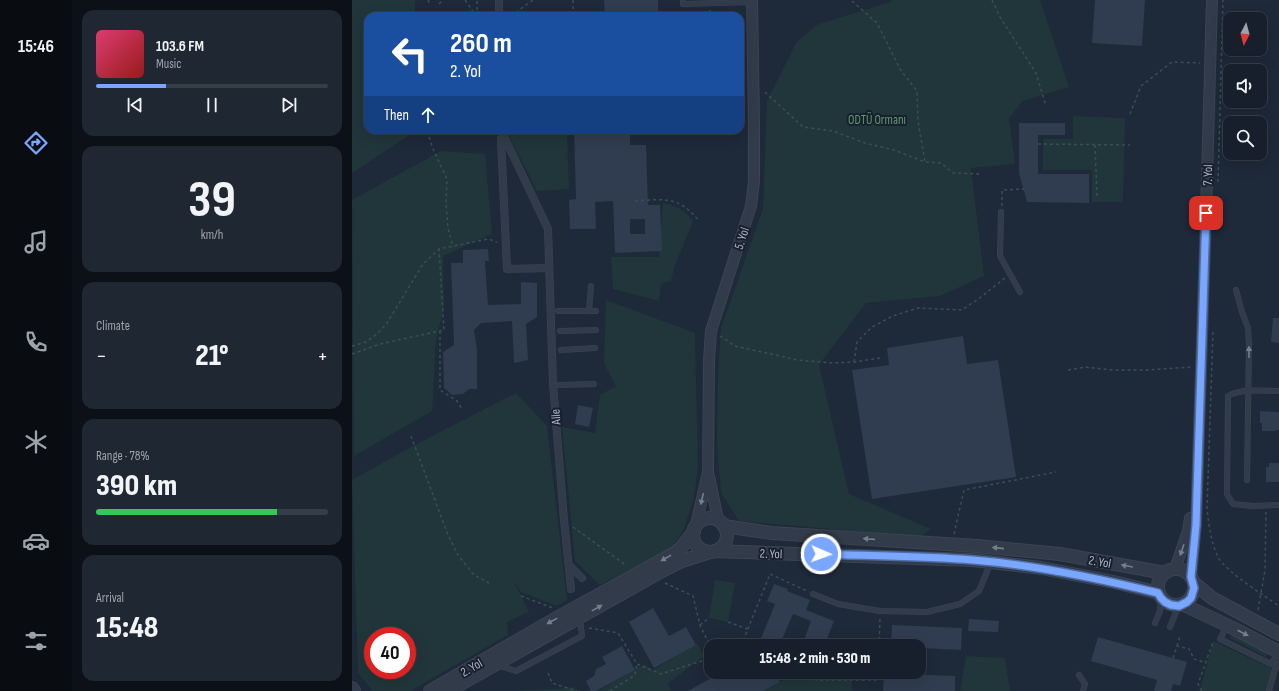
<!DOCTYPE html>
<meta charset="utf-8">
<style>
:root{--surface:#161f2b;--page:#1f2733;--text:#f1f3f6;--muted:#9ea2a9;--line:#353d47;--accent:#79a6ff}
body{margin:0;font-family:"Sofia Sans Condensed",sans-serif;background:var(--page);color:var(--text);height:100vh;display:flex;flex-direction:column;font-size:15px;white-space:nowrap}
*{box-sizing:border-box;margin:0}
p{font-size:13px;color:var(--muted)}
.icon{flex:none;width:22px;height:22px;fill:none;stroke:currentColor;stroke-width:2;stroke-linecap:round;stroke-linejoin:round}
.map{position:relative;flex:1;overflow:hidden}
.sheet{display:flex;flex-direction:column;gap:10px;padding:10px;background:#0c1118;width:280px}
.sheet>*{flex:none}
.guide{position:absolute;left:12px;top:12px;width:380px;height:122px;border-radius:12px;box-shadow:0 4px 16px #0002,0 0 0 1px var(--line);background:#1a4fa0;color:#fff;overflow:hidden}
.needle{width:26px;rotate:186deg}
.tools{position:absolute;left:871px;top:12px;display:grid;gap:8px}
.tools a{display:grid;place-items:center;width:44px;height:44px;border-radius:8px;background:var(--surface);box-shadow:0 4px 16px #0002,0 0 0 1px var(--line);font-size:20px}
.speed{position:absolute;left:12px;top:627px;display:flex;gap:8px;font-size:20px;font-weight:700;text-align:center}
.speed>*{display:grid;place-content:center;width:52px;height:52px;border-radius:50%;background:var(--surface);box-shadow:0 4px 16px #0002,0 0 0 1px var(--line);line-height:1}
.speed .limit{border:6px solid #d22;background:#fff;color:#111}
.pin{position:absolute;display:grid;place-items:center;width:34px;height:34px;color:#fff;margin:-17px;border-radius:8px;box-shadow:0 2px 6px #0006}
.me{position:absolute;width:44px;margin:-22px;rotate:92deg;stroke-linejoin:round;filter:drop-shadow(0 0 3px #0008)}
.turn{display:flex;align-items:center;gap:14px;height:84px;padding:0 20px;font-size:18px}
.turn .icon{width:52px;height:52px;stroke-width:2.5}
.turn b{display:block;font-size:28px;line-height:34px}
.then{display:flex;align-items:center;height:38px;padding:0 20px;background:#0003;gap:8px;font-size:15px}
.big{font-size:30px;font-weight:800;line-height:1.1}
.sheet .card{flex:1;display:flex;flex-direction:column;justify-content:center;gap:6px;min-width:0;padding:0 14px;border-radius:12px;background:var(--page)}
.sheet .dial{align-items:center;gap:0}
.dial b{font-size:52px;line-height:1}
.song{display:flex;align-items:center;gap:12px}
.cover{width:48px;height:48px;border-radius:6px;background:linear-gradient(135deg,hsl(340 70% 55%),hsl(0 70% 35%))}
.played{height:4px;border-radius:2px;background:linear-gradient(90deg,var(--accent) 30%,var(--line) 30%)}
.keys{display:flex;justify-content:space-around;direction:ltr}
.heat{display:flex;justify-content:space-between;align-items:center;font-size:22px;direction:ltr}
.charge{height:6px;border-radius:3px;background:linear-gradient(90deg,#34c759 78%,var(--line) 0)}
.trip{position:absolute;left:352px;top:639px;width:222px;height:40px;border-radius:12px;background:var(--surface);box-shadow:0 4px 16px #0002,0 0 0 1px var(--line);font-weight:800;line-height:40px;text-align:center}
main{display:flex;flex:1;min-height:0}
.tab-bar{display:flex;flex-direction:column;width:72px;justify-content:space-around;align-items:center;background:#090c11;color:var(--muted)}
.tab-bar .icon{width:28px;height:28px}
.tab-bar .selected{color:var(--accent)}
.tab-bar b{font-size:18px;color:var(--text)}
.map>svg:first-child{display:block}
.green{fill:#20363a;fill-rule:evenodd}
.building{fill:#303c50;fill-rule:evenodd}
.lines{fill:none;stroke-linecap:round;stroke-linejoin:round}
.service-casing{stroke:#3c4453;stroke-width:6}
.pedestrian-casing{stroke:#3c4453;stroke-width:8}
.minor-casing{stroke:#3c4453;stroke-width:12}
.tertiary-casing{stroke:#3c4453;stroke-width:14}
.path{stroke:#394f53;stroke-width:1.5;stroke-dasharray:3 3;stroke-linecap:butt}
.service{stroke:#323b49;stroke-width:5}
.pedestrian{stroke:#323b49;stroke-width:7}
.minor{stroke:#323b49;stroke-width:10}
.tertiary{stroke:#323b49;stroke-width:12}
.oneway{fill:#757e8e}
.route-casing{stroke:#4f6ca6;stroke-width:10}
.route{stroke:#79a6ff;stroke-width:7}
.labels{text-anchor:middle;stroke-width:4;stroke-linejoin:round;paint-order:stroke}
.park-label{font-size:13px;fill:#629971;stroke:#18202e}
.street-label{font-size:13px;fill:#acb5c6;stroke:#18202e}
</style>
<main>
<nav class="tab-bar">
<b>15:46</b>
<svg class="icon selected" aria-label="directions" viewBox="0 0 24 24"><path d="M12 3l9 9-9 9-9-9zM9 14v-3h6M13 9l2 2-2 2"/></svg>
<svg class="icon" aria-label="music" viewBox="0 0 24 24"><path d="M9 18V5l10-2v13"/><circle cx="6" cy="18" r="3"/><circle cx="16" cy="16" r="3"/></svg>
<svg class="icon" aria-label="phone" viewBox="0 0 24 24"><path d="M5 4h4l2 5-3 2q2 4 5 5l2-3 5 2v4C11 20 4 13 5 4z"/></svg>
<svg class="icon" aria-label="climate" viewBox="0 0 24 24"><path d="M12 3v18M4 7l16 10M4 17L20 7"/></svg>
<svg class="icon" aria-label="car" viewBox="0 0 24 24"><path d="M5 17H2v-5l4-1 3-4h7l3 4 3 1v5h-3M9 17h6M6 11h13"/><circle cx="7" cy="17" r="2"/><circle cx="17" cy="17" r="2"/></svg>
<svg class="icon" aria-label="filters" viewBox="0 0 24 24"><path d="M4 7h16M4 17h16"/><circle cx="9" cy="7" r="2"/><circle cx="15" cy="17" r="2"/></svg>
</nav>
<section class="sheet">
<div class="card">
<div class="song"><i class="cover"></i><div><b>103.6 FM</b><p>Music</p></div></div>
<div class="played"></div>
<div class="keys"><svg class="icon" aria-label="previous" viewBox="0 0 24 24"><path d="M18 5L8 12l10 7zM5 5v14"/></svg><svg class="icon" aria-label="pause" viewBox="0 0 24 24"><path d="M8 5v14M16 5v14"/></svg><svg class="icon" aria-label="next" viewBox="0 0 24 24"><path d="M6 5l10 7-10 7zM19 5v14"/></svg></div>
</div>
<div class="card dial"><b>39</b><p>km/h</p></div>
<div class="card"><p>Climate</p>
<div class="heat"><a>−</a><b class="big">21°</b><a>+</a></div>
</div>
<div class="card"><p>Range · 78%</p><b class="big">390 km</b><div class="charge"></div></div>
<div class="card"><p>Arrival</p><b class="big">15:48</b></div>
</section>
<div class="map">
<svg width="927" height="691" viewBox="0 0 927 691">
<rect width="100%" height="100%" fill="#1e2939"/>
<g class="green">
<polygon points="0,0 63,0 63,16 16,16 16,130 61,130 59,134 0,173"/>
<polygon points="540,0 688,0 717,87 671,101 657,118 663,164 619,168 632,276 588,296 514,303 467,365 497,494 579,529 568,537 387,521 369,493 365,446 366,374 369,328 411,209 415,101 444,43 464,25 539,2"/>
<polygon points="209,13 209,16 177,16 177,14"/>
<polygon points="721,116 773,118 771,202 740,202 740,170 691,170 691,139 721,139"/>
<polygon points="154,130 215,130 217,189 185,191"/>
<polygon points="89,151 133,154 140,234 91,256 92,310 84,338 80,411 2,456 0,200"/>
<path d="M311,203C326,207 332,209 341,221L322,268L319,281L309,284L307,301L261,289L259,257H307Z"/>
<polygon points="254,300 343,333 346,467 342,498 333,526 327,538 320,547 307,555 248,585 223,561 210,427 243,433 248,395 264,386 252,364"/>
<path d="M164,393L195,426L215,600L205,606L169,592L161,580L177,612L155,622L156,635L58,691H21L6,673L0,480L57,448ZM21,636H55V670H21Z"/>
<polygon points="363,580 383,583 376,622 357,618"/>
<polygon points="880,633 916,653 914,657 878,638"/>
<polygon points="861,641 921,669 915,691 847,691 848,690"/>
<polygon points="345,643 352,656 316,683 319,691 247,691 292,664 301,670"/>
<polygon points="614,656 653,658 658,691 608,691"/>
<polygon points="439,676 499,676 500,691 412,691"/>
<polygon points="221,687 226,691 160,691 202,689"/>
</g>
<g class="building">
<polygon points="252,0 306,0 306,16 253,16"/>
<polygon points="743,0 793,0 790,46 740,43"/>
<polygon points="667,123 713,123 713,135 686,135 686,174 737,174 737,203 675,202 667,173"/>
<path d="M222,130H278V145H294L296,205H308L310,251L263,253L261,201L243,202L244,229H218L217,200L224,199ZM278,219H293V234H278Z"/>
<polygon points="136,249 137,261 133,261 136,305 169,304 169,282 185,283 185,317 174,324 176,360 162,363 160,321 129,323 122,330 125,349 125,389 117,389 111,394 100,395 92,388 91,352 102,345 99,263 111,263 111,250"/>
<polygon points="921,318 927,318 927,343 919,342"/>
<polygon points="611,336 615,364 646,360 664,477 520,499 500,370 537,365 535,348"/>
<polygon points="226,405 241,408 237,427 223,424"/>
<polygon points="908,411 927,412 927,430 924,430 924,431 910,431 910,423 908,423"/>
<polygon points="917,463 927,463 927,482 914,482 914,467 917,467"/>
<polygon points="422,584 436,589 435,591 458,600 454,610 482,621 472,646 450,646 459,621 441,614 428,644 425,643 424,646 406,646 423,604 415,601"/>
<polygon points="301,608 317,636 334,627 344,645 302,668 277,622"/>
<polygon points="617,619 647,621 646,632 616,631"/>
<polygon points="540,625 610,628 609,650 567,648 567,646 539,646"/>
<polygon points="746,637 835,662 828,686 821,684 819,691 802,691 805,680 739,661"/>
<polygon points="270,646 283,670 244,691 239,691 234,681 242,676 244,669 254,664 250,657"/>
<polygon points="370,672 423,673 428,682 411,691 336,691"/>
<polygon points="532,673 603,676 603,691 531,691"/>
</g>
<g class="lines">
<g class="service-casing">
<g id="service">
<polyline points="331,0 331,4 400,2"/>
<polyline points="649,212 648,256 668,292"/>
<polyline points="884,290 890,312 896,328 897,344 895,480"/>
<polyline points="206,311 244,311"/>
<polyline points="237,311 239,286"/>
<polyline points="208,331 244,330"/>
<polyline points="209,350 243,348"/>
<polyline points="207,385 242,384"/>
<path d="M927,391C911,391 890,388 876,396L875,494L881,504L901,506L927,505"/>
<polyline points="461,594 486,604 528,611 575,612 608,604 627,591 639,562"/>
<polyline points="803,623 808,611 809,598"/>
<polyline points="875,626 868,639 919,664 927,652"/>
<polyline points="818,627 827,605"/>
<polyline points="145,665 164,671 230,636 228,618"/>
<polyline points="727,675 733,684 731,691"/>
<polyline points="917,691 923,669 927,663"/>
</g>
</g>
<g class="pedestrian-casing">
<g id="pedestrian">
<polyline points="147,16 147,0"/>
<polyline points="149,130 196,229 201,384 212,520 219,589"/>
<polyline points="149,139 155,269 197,268"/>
<polyline points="217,565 230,578"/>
</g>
</g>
<g class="minor-casing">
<g id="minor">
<polyline points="357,476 366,520"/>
<polyline points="344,525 356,472 357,360 359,331 399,206 402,181 402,124 400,0"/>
<polyline points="823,569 836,531 838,518"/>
<polyline points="839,577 844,525 854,213 860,0"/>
</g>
</g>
<g class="tertiary-casing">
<g id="tertiary">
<circle cx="358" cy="535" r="17"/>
<polyline points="372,526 420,533 625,546 708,554 813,573"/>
<polyline points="363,551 621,560 689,568 762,582 807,593"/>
<circle cx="824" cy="587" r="18"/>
<polyline points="842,583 860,598 927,634"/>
<polyline points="830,604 885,630 927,652"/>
<polyline points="0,688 2,691"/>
<polyline points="78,691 201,620 323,553 329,548 342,531"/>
<polyline points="96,691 312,570 330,561 358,552"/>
</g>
</g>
<g class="path">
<polyline points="76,0 78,4"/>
<polyline points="113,0 124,16"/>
<polyline points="221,0 221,16"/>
<polyline points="640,0 648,17 684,73 694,106"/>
<polyline points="500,1 525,23 548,69 565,91 566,121 573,162"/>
<polyline points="87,4 91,0"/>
<polyline points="358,10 358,16"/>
<polyline points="125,16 125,0"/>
<polyline points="159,16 181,0"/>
<polyline points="413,92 451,127 481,131 513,143 542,150 573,162 589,163 601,173 628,174"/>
<polyline points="778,114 789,86 820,62 848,63"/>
<polyline points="77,137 81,149 95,179 94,203 96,228 101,247"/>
<polyline points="686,144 778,145"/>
<polyline points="743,145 745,197"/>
<polyline points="866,182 871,0"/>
<path d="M283,201C313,199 327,196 347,221"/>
<polyline points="650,206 650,190 672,189"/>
<polyline points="88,331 88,390 105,401 110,409"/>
<path d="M861,332L855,509C857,526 859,542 866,557C873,571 913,596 927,606"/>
<polyline points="368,336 383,346 446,360 480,363 502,362 528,358"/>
<polyline points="0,346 14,342 25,334 35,323 71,264 87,249 136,239 145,242"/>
<polyline points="0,354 28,344 92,330 87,249"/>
<polyline points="502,362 505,342 520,327 541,316 566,308 610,310 629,297 653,278"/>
<polyline points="716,370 733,367 761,370 795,370 839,367"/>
<polyline points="59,436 96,535 106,555 122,575 137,583"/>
<polyline points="221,527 275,566"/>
<polyline points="602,534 612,490 704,472"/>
<polyline points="313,583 341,596 348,625 359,648"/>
<polyline points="169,596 201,608"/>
<polyline points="906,610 913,570 914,512"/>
<polyline points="376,622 396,629"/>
<polyline points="348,625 357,618"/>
<polyline points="237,628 266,633 285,664 309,674 359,658"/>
<polyline points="389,646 418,574 455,591"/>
<polyline points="527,646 528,618"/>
<polyline points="825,646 828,636"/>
<polyline points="821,658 825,646 837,649 842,659 854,663"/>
<polyline points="439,672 465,680 526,680 526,672"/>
<polyline points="196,673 200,683 225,691"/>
<polyline points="258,691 283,675 285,664"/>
<polyline points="850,691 846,684 861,642"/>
</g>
<use href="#service" class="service"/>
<use href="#pedestrian" class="pedestrian"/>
<use href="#minor" class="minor"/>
<use href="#tertiary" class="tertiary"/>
</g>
<defs><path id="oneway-solid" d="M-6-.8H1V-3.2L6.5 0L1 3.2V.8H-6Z"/></defs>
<g class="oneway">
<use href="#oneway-solid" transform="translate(897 352) rotate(-90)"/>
<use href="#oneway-solid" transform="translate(350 499) rotate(103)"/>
<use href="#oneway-solid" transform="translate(517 539) rotate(-176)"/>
<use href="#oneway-solid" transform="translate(646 548) rotate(-174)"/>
<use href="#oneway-solid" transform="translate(830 550) rotate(109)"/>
<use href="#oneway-solid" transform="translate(314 558) rotate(151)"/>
<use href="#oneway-solid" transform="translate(775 566) rotate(-170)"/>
<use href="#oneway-solid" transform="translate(245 608) rotate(-29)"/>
<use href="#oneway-solid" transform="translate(200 621) rotate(151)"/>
<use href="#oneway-solid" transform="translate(891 633) rotate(27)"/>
</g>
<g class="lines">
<g class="route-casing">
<path id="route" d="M469,554C520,556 571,556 621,560C684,565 745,578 806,593L809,598L813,602L819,605L827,606L835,602L839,598L842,588L839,577L844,525L854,213"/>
</g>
<use href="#route" class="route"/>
</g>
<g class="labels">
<g class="park-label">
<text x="525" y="124">ODTÜ Ormanı</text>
</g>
<g class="street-label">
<text transform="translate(855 175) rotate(-89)" y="5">7. Yol</text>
<text transform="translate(389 238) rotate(-72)" y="5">5. Yol</text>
<text transform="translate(203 417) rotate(-94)" y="5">Alle</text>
<text transform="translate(419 553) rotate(2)" y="5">2. Yol</text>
<text transform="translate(748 561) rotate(10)" y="5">2. Yol</text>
<text transform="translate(119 667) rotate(-30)" y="5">2. Yol</text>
</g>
</g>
</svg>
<div class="tools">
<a><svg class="needle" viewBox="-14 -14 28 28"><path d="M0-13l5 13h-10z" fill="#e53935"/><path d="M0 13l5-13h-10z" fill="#9ea2a9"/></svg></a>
<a><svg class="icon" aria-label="sound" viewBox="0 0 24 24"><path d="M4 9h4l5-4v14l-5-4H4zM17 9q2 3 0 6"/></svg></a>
<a><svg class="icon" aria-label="search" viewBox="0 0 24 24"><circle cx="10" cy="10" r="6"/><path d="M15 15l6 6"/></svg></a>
</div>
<div class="speed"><div class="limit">40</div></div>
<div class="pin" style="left:854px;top:213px;background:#d93025"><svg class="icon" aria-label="arrive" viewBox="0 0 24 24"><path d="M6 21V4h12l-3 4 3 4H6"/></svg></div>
<svg class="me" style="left:469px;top:554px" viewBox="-20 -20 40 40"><circle r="17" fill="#79a6ff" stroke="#fff" stroke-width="3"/><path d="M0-11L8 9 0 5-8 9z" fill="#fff"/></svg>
<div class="trip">15:48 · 2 min · 530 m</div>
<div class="guide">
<div class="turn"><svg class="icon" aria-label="left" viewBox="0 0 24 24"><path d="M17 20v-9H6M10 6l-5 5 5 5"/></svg><div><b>260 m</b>2. Yol</div></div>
<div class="then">Then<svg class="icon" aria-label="ahead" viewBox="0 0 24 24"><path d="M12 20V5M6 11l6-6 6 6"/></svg></div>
</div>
</div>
</main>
